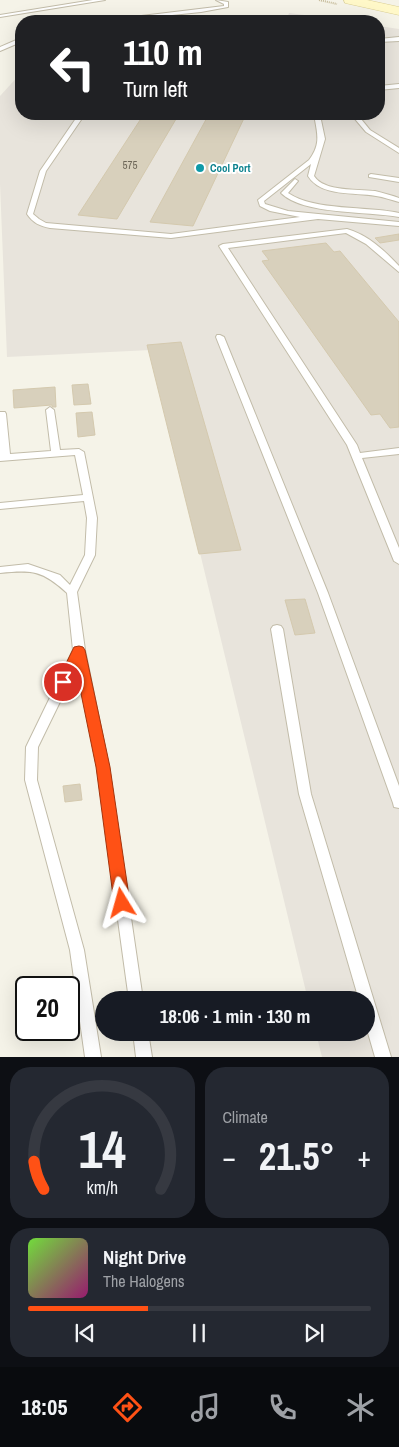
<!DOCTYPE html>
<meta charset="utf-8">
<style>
:root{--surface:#171b24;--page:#242831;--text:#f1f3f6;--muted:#9ea1a6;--line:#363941;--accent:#ff5115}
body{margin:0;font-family:"Archivo Narrow",sans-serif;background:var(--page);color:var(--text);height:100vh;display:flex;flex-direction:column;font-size:19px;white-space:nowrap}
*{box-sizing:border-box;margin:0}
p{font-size:16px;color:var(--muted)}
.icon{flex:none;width:28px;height:28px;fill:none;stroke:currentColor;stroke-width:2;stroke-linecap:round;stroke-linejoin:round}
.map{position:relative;height:1057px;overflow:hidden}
.sheet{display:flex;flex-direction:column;gap:10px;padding:10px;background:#0d0f14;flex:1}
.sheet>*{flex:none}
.top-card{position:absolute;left:15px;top:15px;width:370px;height:105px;border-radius:20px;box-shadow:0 5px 20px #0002;background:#202124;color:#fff;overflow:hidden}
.speed{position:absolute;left:15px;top:976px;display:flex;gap:10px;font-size:25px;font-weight:700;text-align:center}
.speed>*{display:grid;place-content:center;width:65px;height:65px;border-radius:50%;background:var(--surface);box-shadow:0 5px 20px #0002;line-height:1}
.speed .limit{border:2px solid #111;border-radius:8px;background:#fff;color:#111}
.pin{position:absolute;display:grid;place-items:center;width:42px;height:42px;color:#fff;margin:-21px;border:2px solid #fff;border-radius:50%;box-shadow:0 1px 5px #0007}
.me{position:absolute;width:55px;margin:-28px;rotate:352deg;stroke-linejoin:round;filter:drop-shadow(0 0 4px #0008)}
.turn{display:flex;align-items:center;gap:18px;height:105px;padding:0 25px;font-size:22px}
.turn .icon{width:65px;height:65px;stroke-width:2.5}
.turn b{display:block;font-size:35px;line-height:42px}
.big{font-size:38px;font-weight:700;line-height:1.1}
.sheet .card{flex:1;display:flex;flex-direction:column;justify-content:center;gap:8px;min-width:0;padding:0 18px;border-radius:20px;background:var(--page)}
.sheet .dial{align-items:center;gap:0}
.dial svg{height:130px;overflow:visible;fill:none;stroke:var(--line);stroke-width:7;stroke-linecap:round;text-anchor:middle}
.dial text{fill:var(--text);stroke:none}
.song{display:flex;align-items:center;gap:15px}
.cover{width:60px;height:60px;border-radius:8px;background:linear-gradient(135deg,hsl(100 70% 55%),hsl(320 70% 35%))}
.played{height:5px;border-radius:2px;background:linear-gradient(90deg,var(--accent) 35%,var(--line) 35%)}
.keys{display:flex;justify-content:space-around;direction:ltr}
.heat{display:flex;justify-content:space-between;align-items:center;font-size:28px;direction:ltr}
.sheet .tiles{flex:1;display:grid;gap:10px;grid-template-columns:1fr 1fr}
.card:last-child{grid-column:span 2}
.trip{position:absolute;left:95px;top:991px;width:280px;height:50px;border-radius:25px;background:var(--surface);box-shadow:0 5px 20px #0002;font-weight:700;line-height:50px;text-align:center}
.menu{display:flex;height:80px;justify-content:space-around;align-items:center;background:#090b0e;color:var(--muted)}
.menu .icon{width:35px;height:35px}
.menu .on{color:var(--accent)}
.menu b{font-size:22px;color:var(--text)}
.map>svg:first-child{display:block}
.industrial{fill:#e8e4dc}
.building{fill:#d8d0bc;stroke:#d4c9ae}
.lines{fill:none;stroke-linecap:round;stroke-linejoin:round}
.service-casing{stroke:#c2bca9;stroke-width:2}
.secondary-casing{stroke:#dace93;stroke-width:1}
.path{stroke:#c5ba99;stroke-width:2;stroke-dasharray:1 1;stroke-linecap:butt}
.service{fill:#fff;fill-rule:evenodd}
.secondary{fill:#fff8c8;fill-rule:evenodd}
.route{fill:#ff5115;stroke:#a6350e}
.culture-dot{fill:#0f9aa8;stroke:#fff;stroke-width:2}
.labels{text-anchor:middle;stroke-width:4;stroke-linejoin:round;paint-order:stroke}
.number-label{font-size:11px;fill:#6e6758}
.far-culture-label{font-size:11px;font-weight:bold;fill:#0d838f;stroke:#fff;text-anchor:start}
</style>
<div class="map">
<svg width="399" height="1057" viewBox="0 0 399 1057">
<rect width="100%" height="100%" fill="#f5f3e8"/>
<g class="industrial">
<polygon points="289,13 351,21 352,21 286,21"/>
<polygon points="379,26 399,29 399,1057 322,1057 316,1033 366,1032 366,1000 308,1000 151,350 7,357 0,184 0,96 21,73 21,114 379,114"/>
</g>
<g class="building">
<polygon points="144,114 179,114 117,219 78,215"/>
<polygon points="209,114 246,114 193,226 150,222"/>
<polygon points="399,234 399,240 380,243 375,238"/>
<polygon points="326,243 334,252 340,251 399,322 399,427 390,428 380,414 371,415 262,261 269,260 262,251"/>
<polygon points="181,342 241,550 199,554 147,345"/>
<polygon points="88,384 91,404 74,405 72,385"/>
<polygon points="55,387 56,407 52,407 52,405 14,408 13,390"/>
<polygon points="92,412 95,435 78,437 76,413"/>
<polygon points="305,599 315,633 295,635 285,600"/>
<polygon points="80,784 82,800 65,802 63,786"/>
</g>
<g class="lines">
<g class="service-casing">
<g id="service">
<polygon points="93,0 105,0 0,17 0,15"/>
<polygon points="216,0 228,2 228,7 201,12 114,21 100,21 224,6 224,4"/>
<polygon points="399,37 399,41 379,42 379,39"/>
<polygon points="21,38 21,42 0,51 0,47"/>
<polygon points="399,84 399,88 379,90 379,86"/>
<path d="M79,114H85L46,171L33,214L39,219L46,223L171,234L300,217L270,211L260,206L258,200L309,160C320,146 318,136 315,120L321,114H327L321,120L325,139L314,176C324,192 358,189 375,191C383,193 391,195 399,198V202C391,200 384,197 376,196C354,192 321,197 308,176L311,164L264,201L265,204L288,211L399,222V226L318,219L171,238L50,228C40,226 33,223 27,214L40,171Z"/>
<polygon points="356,114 362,114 361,119 370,130 399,148 399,153 366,132 355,119"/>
<polygon points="371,174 399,178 399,182 369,177 369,175"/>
<path d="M295,179L298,181L288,193C314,211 367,206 399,213V217C367,211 303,215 281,193Z"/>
<path d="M347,229C368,235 384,250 399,266V272L366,244L346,233L228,248L357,445L360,453L399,448V454L362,458L399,548V564L394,561L347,445L219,246L223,244Z"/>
<polygon points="217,335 220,335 224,337 328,593 399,786 399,808 394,807 393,803 318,593 216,337"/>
<path d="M50,407L54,410L60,450L79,449L84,452L97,518L95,555L77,592L85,650L109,767L143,1000H129L97,767L77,667L38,747L37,780L84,950L101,1057H85L70,950L25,780L26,747L73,650L67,593C42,570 32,570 0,573V567L28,564L60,575L70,585L85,555L87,518L84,501L0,509V503L83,495L75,455L0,461V412H5L6,414L10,454L51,451L46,410Z"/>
<polygon points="277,625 281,626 283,629 311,794 391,1057 375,1057 366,1026 366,1000 359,1000 299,794 271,629 273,626"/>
<polygon points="133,1032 148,1032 152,1057 136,1057"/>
</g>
</g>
<g class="secondary-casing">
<polygon id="secondary" points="344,0 367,0 399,7 399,15 345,3"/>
</g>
<polyline class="path" points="319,0 337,4"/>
<use href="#service" class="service"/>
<use href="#secondary" class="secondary"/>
</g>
<polygon class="route" points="79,646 83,647 85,650 110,767 130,903 128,908 122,910 117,908 114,903 96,767 76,669 68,686 58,686 57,682 74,647"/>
<circle class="culture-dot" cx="200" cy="168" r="5"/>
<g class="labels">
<g class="number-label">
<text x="130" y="169">575</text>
</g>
<g class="far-culture-label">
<text x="210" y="172">Cool Port</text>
</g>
</g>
</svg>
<div class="speed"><div class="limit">20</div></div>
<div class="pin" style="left:63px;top:682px;background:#d93025"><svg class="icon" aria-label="arrive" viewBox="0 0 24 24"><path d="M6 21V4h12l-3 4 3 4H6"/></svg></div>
<svg class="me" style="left:122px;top:903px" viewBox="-20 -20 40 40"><path d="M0-17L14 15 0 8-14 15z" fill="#ff5115" stroke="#fff" stroke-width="4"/></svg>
<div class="trip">18:06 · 1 min · 130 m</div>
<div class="top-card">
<div class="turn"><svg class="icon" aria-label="left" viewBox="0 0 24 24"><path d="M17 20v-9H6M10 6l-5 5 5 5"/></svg><div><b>110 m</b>Turn left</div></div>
</div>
</div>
<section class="sheet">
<div class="tiles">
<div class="card dial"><svg viewBox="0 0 100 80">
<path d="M14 69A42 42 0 1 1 86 69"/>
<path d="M14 69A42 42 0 0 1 8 52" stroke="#ff5115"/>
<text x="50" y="56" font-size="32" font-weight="700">14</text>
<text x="50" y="72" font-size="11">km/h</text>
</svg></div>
<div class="card"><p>Climate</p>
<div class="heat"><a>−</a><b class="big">21.5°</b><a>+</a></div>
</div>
<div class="card">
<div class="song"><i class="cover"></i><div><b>Night Drive</b><p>The Halogens</p></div></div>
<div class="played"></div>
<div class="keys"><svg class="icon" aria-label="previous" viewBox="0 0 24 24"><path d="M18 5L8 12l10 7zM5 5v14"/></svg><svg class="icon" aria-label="pause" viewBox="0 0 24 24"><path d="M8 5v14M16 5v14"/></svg><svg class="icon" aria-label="next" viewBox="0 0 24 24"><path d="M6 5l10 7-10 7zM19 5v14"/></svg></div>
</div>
</div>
</section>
<nav class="menu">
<b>18:05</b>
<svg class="icon on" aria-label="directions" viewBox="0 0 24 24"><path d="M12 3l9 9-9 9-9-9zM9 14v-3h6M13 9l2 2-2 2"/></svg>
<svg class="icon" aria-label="music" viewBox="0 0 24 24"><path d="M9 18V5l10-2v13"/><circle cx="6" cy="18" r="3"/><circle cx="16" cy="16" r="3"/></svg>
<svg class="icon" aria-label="phone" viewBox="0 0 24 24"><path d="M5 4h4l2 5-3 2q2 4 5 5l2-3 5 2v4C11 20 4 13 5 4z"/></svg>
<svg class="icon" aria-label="climate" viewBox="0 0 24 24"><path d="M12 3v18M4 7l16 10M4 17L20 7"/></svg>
</nav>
